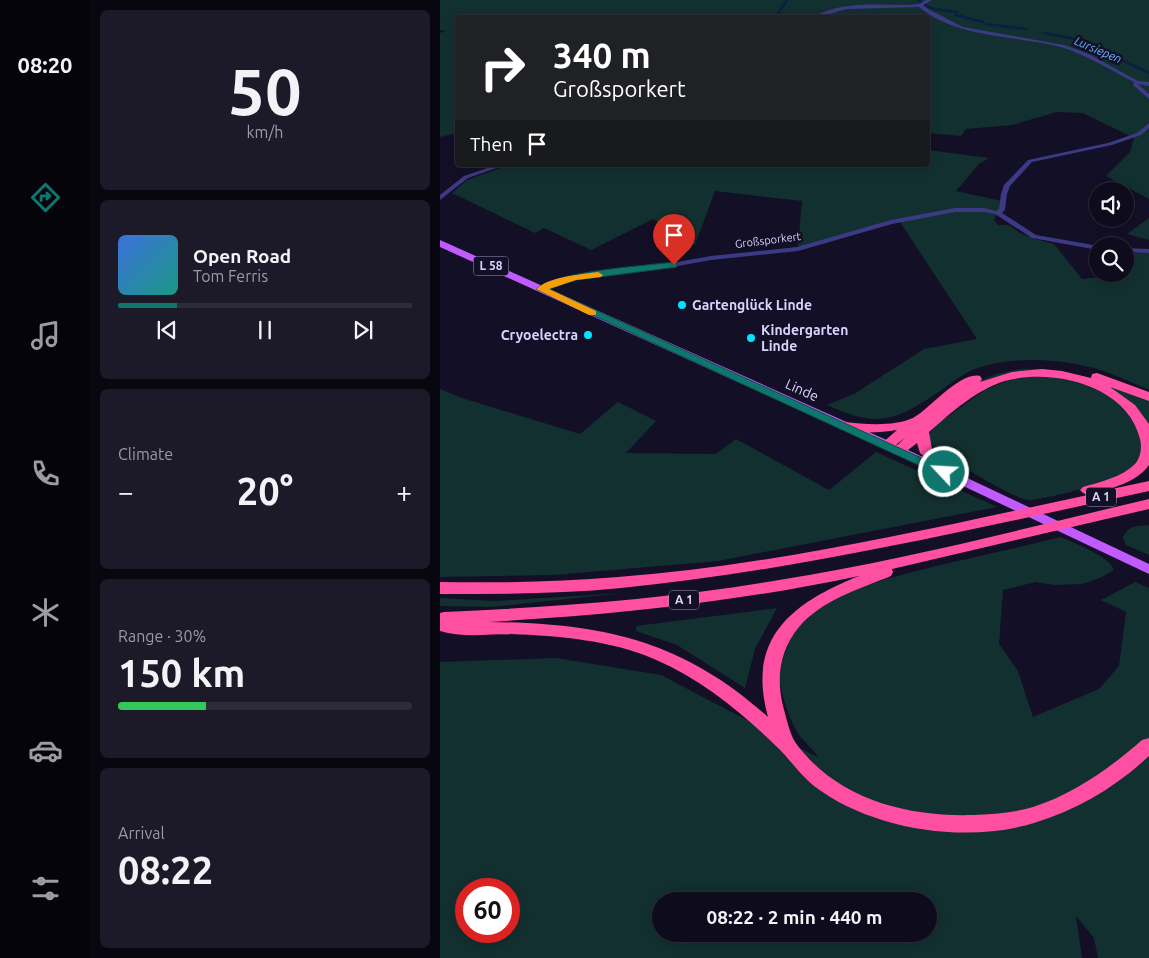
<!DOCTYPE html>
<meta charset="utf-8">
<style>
:root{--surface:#0e0b1c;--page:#1c1929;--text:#f1f3f6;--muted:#9b9ba3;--line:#2e2b3b;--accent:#0f766e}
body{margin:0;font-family:Ubuntu,sans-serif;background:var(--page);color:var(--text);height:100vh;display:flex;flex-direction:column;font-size:19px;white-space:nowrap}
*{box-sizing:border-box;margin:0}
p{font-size:16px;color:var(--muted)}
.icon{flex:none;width:28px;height:28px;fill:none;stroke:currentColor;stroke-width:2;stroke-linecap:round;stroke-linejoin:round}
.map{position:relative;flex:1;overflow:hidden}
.panel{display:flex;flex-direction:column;gap:10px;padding:10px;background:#08060f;width:350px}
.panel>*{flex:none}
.hud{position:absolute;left:15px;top:15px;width:475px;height:152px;border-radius:5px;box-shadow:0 2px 12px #0003,0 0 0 1px var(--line);background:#202124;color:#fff;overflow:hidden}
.tools{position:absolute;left:649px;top:182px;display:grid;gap:10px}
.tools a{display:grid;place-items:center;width:45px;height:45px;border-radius:50%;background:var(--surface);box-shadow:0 2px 12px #0003,0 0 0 1px var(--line);font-size:25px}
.speed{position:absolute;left:15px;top:878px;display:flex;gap:10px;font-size:25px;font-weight:700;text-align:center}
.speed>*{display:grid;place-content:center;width:65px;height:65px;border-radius:50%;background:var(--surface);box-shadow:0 2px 12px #0003,0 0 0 1px var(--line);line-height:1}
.speed .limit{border:8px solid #d22;background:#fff;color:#111}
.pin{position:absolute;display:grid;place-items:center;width:42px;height:42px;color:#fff;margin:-51px -21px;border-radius:50% 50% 50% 0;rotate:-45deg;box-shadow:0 0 5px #0007}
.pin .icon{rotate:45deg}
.me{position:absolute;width:55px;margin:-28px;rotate:295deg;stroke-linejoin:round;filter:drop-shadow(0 0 4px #0008)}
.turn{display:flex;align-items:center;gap:18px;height:105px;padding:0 15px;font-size:22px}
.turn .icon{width:65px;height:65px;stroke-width:2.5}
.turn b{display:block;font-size:35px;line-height:42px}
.then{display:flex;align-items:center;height:48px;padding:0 15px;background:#0003;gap:10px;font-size:19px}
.big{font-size:38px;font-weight:600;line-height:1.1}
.panel .widget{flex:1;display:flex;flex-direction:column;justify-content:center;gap:8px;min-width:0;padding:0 18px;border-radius:8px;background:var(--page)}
.panel .dial{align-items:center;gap:0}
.dial b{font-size:65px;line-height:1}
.song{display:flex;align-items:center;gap:15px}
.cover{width:60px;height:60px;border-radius:8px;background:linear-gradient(135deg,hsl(220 70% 55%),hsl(170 70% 35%))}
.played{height:5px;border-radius:2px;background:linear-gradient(90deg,var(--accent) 20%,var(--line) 20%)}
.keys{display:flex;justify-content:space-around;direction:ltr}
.heat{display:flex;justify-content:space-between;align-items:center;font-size:28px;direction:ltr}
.charge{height:8px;border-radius:4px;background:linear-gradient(90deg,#34c759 30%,var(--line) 0)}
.trip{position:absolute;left:212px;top:892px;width:285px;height:50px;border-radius:25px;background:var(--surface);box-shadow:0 2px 12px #0003,0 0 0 1px var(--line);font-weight:600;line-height:50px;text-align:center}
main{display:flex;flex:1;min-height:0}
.tabs{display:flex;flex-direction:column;width:90px;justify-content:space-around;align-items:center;background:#06040b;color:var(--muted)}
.tabs .icon{width:35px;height:35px}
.tabs .active{color:var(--accent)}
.tabs b{font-size:22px;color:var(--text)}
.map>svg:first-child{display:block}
.green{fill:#12302f;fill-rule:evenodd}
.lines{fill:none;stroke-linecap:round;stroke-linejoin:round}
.stream{stroke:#0a1f44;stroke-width:2.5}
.minor{fill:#3d3a85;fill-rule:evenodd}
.primary{fill:#c25bff;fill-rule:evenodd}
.motorway{fill:#ff4fa3;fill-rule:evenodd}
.route{fill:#0f766e;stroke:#0a4d48}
.slow{fill:#f59e0b}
.poi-dot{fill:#00e5ff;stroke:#130f26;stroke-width:2}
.labels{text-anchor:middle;stroke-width:5;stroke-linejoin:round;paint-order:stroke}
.far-street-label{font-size:11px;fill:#d9d4ff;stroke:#130f26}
.far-water-label{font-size:12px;font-style:italic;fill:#62b6ff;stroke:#130f26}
.shield{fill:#130f26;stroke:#9e99be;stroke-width:1}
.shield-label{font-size:12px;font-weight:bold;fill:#d9d4ff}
.poi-label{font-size:14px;font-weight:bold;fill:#d9d4ff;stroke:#130f26;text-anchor:start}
.street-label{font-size:14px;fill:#d9d4ff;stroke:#130f26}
</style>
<main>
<nav class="tabs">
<b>08:20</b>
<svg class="icon active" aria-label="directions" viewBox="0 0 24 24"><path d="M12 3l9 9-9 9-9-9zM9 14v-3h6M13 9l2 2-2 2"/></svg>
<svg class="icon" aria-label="music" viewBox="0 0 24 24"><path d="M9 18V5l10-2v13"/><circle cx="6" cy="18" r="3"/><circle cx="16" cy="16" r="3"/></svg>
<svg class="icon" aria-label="phone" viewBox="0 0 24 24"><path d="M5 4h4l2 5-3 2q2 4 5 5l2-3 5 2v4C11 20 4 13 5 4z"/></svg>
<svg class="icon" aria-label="climate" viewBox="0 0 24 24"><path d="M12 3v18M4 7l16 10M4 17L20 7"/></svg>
<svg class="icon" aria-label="car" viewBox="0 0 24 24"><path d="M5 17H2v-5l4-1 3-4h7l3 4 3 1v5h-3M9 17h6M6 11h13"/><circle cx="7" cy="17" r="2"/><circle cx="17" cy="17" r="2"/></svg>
<svg class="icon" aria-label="filters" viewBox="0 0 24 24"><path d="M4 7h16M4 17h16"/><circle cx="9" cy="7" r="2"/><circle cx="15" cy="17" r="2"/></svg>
</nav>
<section class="panel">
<div class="widget dial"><b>50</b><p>km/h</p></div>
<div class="widget">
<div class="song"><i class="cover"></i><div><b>Open Road</b><p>Tom Ferris</p></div></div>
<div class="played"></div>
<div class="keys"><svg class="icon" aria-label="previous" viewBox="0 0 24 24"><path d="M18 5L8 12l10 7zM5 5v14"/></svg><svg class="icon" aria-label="pause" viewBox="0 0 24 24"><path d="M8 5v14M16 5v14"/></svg><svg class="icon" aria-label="next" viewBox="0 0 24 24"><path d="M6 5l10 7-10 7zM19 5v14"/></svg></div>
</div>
<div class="widget"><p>Climate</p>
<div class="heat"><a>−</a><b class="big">20°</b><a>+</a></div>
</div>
<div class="widget"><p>Range · 30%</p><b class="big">150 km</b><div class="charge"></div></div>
<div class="widget"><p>Arrival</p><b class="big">08:22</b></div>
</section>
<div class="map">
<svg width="709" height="958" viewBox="0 0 709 958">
<rect width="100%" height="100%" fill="#130f26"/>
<g class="green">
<polygon points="0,0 709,0 709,199 666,176 690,152 694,138 643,113 617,112 572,125 526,129 521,136 488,133 488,18 18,18 17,133 0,137 0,33 6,31 0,30"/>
<path d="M488,150L549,158L539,164L516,191L561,201V206L554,220L558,225H569L580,233L595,239L614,244L642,279L685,274V252L709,253V390C688,381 667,370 645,366C611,358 568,357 535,369C522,374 513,382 503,389C456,421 439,429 387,405L414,394L484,349L537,339L458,219L358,247L362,201L275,191L255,245L249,244L213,219L151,250L104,228L95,233L12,193L27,180L63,167L61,165H488Z"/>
<polygon points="709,218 709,240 687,234"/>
<path d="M580,369C627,367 666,383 709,400V424L694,406L649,380L569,374L538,384L466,439L461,438L536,382L557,374Z"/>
<path d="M598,376C637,378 689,392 699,435C702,445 704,451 699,460C687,480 613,498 590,500C577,501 522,466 509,458C501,452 499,445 488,444V438L493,427L545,390L572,379Z"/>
<polygon points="0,389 22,398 140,434 178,402 216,421 186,453 276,454 296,439 389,490 436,452 557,507 278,561 114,575 0,577"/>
<path d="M709,525V555L686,545L683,538C688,525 696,526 709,525Z"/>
<path d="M621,537C634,543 669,556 674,570L660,578L642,584L614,585L596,582L563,590L559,644L578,671L593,717L659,689L679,666L686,612L661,600L695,582L709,588V958H658L654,938L636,916L642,958H0V662L116,658L221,675L379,758C374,750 365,743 359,735C350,721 342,698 340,682C339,660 351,631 368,617C408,585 461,575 509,563C546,555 583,546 621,537ZM26,889H69V931H26ZM221,901H489V934H221Z"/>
<polygon points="184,593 52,607 0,606 0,598 54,601"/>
<polygon points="337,608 315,649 305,688 237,645 196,631 196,626"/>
</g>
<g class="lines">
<g class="stream">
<polyline points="478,0 481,2"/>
<polyline points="484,5 495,9 517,12 516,15 543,22"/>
<polyline points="335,18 347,0"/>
<polyline points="546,24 587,29"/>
<polyline points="604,33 640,40 709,73"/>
</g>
<g class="minor">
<path d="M486,0H492L483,5L488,9L523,27L624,45L649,54L698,81L709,82V86L698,84L709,94V99L693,85L694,82C670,70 647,55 621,47C575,35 518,39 479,7L408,9C395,11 383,18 371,18C400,1 436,5 469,5L479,4Z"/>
<polygon points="709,123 709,128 701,135 672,145 592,162 570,186 567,194 565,210 562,213 596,235 659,246 658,246 658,250 592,238 555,214 544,212 515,212 452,224 358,251 271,260 215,270 136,280 116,285 101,291 97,289 111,281 136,276 215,266 271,256 357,247 451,220 515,208 544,208 556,211 559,209 561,194 564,185 588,160 668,143 697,133"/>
<polygon points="56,165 65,165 28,178 0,200 0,195 24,176"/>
<polygon points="685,248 709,249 709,253 685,252"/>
</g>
<polygon class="primary" points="0,240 451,442 709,564 709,574 443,448 0,247"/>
<g class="motorway">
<path d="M602,369L622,371L651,378L652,374L657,373L709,392V401L670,387L695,405L709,424V465C696,483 672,488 653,493L709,481V491C534,529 360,570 181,588C121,594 60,594 0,594V582C59,583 119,582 178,577C336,565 493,528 648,495L643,493L640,490L643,487C660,482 682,477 695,464C701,457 702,447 700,439C687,385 612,368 565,381C536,390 512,412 489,432L492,449L526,479L524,482H514L480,453L477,443L463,454H453L451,451L466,437L452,448H442L440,445L457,430C439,433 418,434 399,429L397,426L399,423L404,422C425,424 453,427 473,418C490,409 520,371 540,376L542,379L540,382L572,372Z"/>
<path d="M709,499V509L452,569L453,572L451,576C419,589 382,600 359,627C340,650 336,677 343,706C346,716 349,732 355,742C396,799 466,817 533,815C553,814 574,813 593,807C634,794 670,768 702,740L709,738V756C676,787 637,810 594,823C525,844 432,830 374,786C360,775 350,759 336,746C300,711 261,679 214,659C170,640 119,636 71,634C48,634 22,638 0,631V613L4,612C116,607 228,599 339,580C464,560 586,528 709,499ZM419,576C352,603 306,638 328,717C242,640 162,623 48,622C173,615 296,602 419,576Z"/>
</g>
</g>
<path class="route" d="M234,262L237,263V267L136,280L109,289L508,470L510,472L508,475H500L96,289C116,271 204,266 234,262Z"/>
<path class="slow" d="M158,272L163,275L161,277L136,280L109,289L156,311V315H149L96,289C111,276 139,275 158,272Z"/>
<g class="poi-dot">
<circle cx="242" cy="305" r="5"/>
<circle cx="148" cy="335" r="5"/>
<circle cx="311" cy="338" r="5"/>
</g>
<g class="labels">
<g class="far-street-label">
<text transform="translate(328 240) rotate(-7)" y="4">Großsporkert</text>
</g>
<g class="far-water-label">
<text transform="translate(658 50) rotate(23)" y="4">Lursiepen</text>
</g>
<g class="shield">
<rect x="33.5" y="256.5" width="35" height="19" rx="4"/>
<rect x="646" y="487.5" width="30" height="19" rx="4"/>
<rect x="229" y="590.5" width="30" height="19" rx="4"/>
</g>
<g class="shield-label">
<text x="51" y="270">L 58</text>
<text x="661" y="501">A 1</text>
<text x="244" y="604">A 1</text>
</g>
<g class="poi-label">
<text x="252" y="310">Gartenglück Linde</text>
<text x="321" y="335">Kindergarten<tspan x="321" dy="16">Linde</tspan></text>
<text x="138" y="340" text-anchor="end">Cryoelectra</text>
</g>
<g class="street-label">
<text transform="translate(362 390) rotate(24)" y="5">Linde</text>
</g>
</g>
</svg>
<div class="tools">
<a><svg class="icon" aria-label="sound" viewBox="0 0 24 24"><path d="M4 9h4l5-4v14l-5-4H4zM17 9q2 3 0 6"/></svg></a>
<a><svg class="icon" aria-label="search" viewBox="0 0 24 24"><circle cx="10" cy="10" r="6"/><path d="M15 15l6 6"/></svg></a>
</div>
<div class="speed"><div class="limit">60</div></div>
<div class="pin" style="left:234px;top:265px;background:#d93025"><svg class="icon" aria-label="arrive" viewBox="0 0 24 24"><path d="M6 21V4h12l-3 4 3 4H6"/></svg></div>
<svg class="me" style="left:504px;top:472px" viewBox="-20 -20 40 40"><circle r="17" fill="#0f766e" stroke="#fff" stroke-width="3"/><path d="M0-11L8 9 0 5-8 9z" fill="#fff"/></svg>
<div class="trip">08:22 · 2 min · 440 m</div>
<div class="hud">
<div class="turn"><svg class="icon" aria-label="right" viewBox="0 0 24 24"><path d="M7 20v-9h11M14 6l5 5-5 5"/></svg><div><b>340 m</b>Großsporkert</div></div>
<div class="then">Then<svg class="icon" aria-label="arrive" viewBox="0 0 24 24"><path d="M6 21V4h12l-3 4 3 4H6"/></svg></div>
</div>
</div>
</main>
